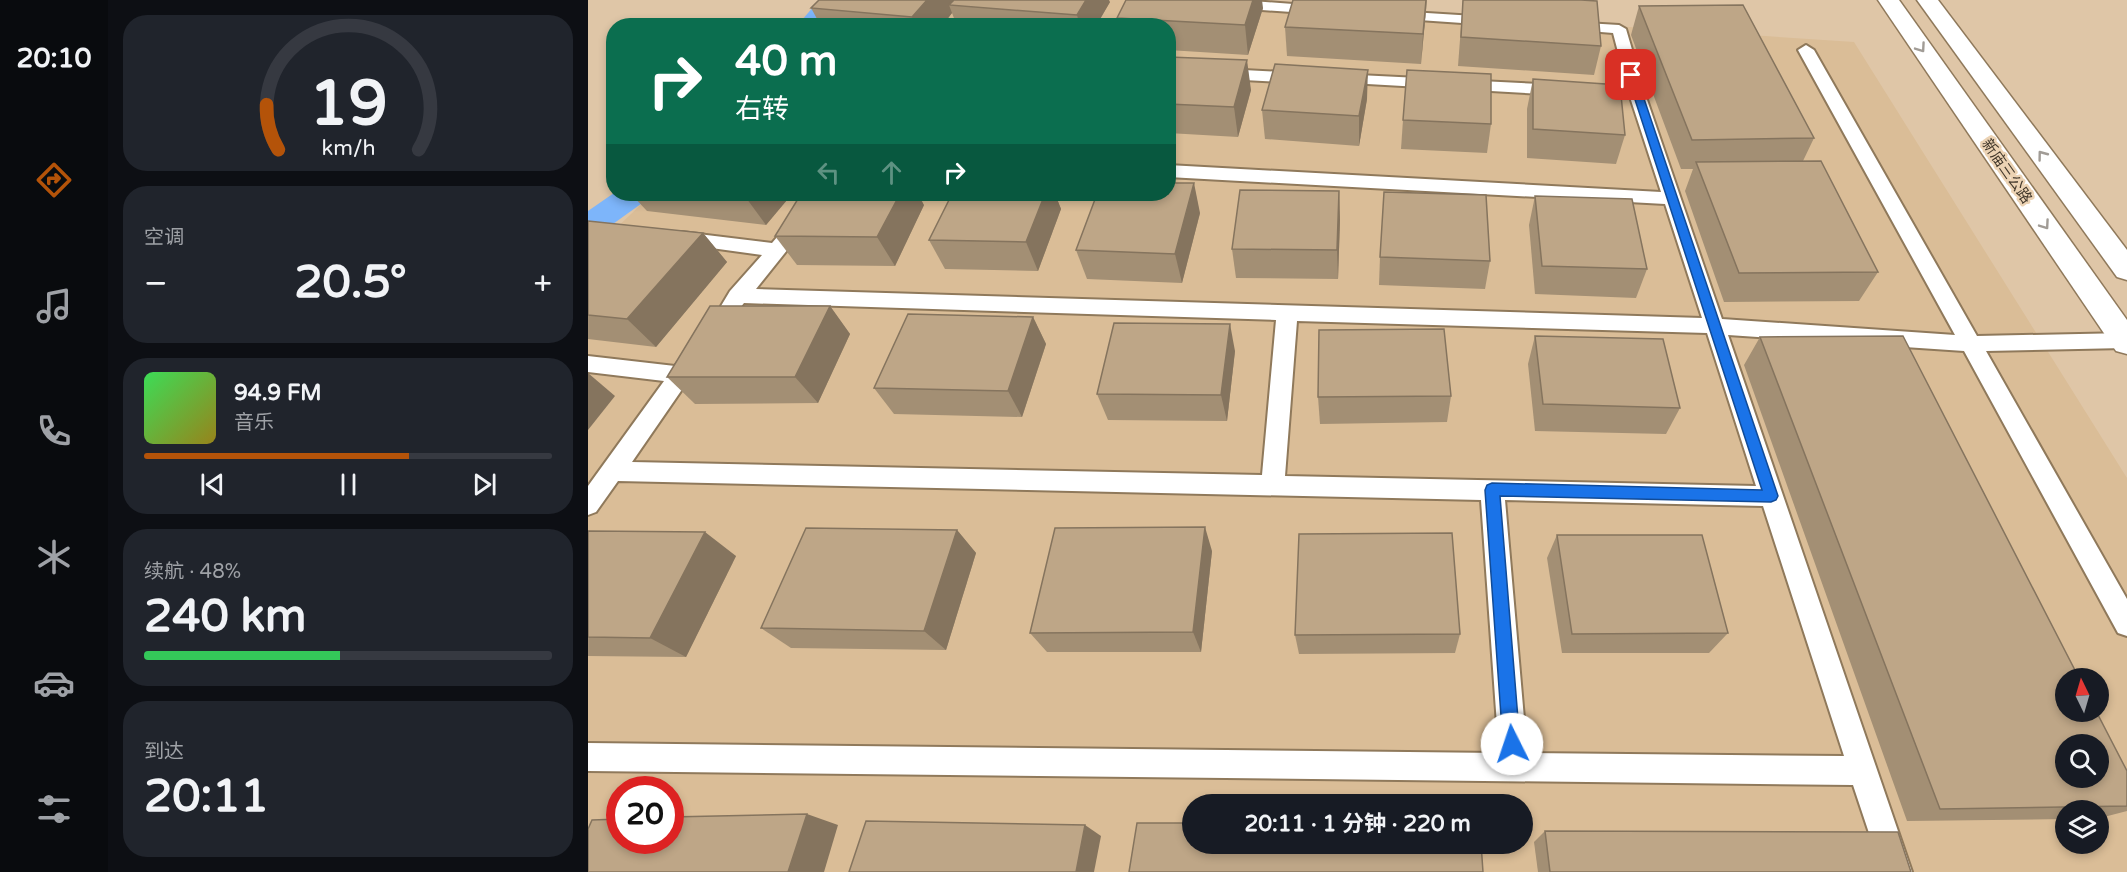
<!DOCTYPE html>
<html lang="zh">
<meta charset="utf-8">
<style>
:root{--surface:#171b24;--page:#20242c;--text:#f1f3f6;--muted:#9ea1a6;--line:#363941;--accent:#b45309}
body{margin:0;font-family:"Varela Round","Noto Sans SC",sans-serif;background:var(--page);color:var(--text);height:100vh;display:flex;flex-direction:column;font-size:22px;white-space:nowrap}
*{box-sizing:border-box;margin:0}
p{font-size:20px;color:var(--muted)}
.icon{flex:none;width:33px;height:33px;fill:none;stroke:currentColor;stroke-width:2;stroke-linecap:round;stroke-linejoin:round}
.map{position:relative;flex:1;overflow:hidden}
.side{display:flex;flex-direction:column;gap:15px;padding:15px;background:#0d0f14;width:480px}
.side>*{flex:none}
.hud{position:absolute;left:18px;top:18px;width:570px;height:183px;border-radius:24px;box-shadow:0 3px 9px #0003;background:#0b6e4f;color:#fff;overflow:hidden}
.needle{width:39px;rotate:355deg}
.buttons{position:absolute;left:1467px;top:668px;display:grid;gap:12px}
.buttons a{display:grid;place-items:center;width:54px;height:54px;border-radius:50%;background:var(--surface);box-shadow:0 3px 9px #0003;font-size:30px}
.speed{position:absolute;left:18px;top:776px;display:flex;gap:12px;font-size:30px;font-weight:700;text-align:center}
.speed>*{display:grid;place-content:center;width:78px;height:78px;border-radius:50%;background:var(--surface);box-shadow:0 3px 9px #0003;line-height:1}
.speed .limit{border:9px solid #d22;background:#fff;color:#111}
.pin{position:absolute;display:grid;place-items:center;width:51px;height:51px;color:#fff;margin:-26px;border-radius:12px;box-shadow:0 3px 9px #0006}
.me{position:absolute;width:66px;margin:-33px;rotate:356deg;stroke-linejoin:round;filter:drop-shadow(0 0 4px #0008)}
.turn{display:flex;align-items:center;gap:21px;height:126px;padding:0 30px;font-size:27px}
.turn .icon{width:78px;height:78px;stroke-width:2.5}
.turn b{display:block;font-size:42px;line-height:51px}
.lanes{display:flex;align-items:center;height:57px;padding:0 30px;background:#0003;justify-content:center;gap:30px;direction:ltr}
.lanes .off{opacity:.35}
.big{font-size:45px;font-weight:700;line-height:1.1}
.side .widget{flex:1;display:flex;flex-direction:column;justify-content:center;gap:9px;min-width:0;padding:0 21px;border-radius:24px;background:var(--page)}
.side .dial{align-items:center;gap:0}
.dial svg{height:156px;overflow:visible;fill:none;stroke:var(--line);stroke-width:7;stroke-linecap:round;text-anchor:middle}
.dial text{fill:var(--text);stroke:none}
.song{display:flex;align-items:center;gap:18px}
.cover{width:72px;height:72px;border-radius:9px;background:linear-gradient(135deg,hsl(130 70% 55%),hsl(50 70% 35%))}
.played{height:6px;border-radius:3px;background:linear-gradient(90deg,var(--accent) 65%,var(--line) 65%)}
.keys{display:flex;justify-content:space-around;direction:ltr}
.heat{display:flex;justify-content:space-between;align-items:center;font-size:33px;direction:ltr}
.charge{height:9px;border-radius:4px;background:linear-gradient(90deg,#34c759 48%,var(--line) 0)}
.trip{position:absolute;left:594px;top:794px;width:351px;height:60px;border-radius:30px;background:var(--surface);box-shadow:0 3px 9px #0003;font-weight:700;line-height:60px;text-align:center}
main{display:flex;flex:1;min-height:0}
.menu{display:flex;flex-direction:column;width:108px;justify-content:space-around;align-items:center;background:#090b0e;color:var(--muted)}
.menu .icon{width:42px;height:42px}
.menu .current{color:var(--accent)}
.menu b{font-size:27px;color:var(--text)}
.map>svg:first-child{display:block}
.built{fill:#dabd97;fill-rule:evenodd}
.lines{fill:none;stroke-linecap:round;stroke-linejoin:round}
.canal{fill:#7db5fa;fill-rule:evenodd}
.service-casing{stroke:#8f795b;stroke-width:4}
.secondary-casing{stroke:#8f795b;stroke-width:3}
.service{fill:#fff;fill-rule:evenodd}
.secondary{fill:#fff;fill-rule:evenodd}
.wall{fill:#a38f74}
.shaded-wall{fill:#85745e}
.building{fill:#bea687;stroke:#85745e;stroke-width:1.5;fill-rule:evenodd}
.oneway{stroke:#a19c96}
.route{fill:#1a73e8;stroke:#114b97;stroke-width:1.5}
.labels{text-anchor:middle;stroke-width:5;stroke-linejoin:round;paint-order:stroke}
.far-street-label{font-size:15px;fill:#43392c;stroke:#ecd3b4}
</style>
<main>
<nav class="menu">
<b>20:10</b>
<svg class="icon current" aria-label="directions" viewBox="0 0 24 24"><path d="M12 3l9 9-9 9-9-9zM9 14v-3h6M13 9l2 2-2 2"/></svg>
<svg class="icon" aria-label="music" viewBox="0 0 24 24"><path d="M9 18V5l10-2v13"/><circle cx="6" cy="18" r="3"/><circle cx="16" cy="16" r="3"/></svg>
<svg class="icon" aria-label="phone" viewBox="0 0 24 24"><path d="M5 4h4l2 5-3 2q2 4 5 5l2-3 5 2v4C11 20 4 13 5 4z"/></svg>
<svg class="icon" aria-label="climate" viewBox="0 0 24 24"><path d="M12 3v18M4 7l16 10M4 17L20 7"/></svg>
<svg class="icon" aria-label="car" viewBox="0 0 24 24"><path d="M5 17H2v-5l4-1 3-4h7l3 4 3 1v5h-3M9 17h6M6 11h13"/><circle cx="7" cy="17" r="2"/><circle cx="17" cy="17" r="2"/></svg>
<svg class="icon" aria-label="filters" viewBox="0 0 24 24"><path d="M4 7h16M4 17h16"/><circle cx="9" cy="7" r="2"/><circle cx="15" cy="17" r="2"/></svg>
</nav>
<section class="side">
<div class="widget dial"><svg viewBox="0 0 100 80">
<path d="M14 69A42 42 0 1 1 86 69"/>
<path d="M14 69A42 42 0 0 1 8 46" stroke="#b45309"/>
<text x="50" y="56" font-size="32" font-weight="700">19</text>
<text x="50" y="72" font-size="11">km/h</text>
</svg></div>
<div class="widget"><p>空调</p>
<div class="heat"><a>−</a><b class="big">20.5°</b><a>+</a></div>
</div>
<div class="widget">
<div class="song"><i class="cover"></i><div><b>94.9 FM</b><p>音乐</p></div></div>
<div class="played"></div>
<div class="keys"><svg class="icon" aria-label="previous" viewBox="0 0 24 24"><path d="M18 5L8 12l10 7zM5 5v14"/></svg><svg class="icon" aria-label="pause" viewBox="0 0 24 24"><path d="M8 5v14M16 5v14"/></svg><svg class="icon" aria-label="next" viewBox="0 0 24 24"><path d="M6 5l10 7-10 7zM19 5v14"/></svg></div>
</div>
<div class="widget"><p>续航 · 48%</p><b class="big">240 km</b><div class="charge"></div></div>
<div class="widget"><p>到达</p><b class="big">20:11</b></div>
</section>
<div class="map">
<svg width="1539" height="872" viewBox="0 0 1539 872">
<rect width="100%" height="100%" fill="#dfc6a7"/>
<path class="built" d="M262,0H635L1266,42L1539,478V872H0V255L64,194H580V26L236,25ZM1478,678H1510V711H1478ZM1478,744H1510V777H1478ZM32,789H82V840H32ZM604,804H934V843H604ZM1478,810H1510V843H1478Z"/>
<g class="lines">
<g class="canal">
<polygon points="231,0 257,0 235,26 209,26"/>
<polygon points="26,193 62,194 57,201 11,234 0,237 0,211"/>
</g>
<g class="service-casing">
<g id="service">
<polygon points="650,0 732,6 739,10 732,14 646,8 639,4 641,1"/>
<polygon points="807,11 903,17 910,21 903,25 802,18 800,15 802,12"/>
<path d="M981,22L1031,25L1038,29L1057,94L1134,319L1367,335L1210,50L1218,45L1226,50L1389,336L1539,333V347L1537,348L1398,351L1539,599V636L1530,633L1376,351L1140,335L1324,872H1294L1265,785L0,771V743L911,753L893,500L30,481L8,512L0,515V486L76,381L0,372V356L87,366C95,356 98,349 111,353L115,359L44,462L674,475L688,320L156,303C150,311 146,314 136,311L133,306L142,291L174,255L94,244L87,243L85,238L87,233L94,232L184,243L226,194H244L168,289L1114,318L1077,204L580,177V165L1073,192L1041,94L1025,33L976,29L974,26ZM709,321L1119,333L1168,486L697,476ZM917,500L1175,506L1256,756L939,753Z"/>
<polygon points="580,66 714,73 722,78 714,83 580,76"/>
<polygon points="750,74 972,85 980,90 972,95 744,82 742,79"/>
</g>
</g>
<g class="secondary-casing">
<g id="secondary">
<polygon points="1290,0 1311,0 1539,320 1539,354 1528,351"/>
<polygon points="1329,0 1350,0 1539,250 1539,280 1529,277"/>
</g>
</g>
<use href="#service" class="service"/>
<use href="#secondary" class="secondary"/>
</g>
<g class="wall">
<polygon points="839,0 833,64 699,56 697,27"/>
<polygon points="875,0 1013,46 1006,75 870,66"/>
<polygon points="522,2 508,26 369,26 364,13 354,26 233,26 223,8"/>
<polygon points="1051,6 1226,138 1215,161 1290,272 1271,301 1136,302 1097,191 1105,169 1093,169 1043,35"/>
<polygon points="675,8 660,55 580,50 580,26 531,26 529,18"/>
<polygon points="580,57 663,90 650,137 580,133"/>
<polygon points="945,79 1037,135 1028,164 939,158 939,109"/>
<polygon points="779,99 771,146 677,139 674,110"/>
<polygon points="815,120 903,124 899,153 813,149"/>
<polygon points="751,191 752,220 750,279 648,278 644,249"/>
<polygon points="43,194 204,194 178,225 59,211"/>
<polygon points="364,194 467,194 473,209 450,271 357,269 341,240"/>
<polygon points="947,196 1059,269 1048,298 947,294 941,225"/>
<polygon points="336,205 307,266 209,265 187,236"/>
<polygon points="612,213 594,283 499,279 488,250"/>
<polygon points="0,221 115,233 139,262 68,347 0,339"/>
<polygon points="792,257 902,261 897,289 791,285"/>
<polygon points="242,306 262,334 230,403 107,404 79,377"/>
<polygon points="445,317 458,344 434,417 306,414 286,388"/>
<polygon points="947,336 1092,408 1078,434 947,431 940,364"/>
<polygon points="1172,337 1539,771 1539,811 1512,818 1510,818 1510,810 1478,810 1478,819 1319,821 1156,365"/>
<polygon points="647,351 639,421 520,420 509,394"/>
<polygon points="863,396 859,422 732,424 730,397"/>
<polygon points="369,530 388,553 358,650 203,648 173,628"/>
<polygon points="0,531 148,556 98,657 0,656"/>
<polygon points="969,535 1140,633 1121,653 974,653 959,558"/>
<polygon points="624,551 613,652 459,652 442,633"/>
<polygon points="872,634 867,653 711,654 707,635"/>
<polygon points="957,831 1323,872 950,872 946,842"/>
</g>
<g class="shaded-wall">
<polygon points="339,0 374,0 361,5 364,13 354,26 328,26 324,17"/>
<polygon points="498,0 521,0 522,2 508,26 492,26 489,15"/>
<polygon points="665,0 674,0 675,8 660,55 657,25"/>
<polygon points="839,0 837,19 833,64 835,34"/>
<polygon points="659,60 663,90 650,137 646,107"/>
<polygon points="780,70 779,99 771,146 771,116"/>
<polygon points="606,183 612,213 594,283 587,254"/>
<polygon points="751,191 752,220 750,279 749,250"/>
<polygon points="158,194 204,194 178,225 156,195"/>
<polygon points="312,194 330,194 336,205 307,266 289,237"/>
<polygon points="457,194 467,194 473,209 450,271 438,242"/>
<polygon points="115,233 139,262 68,347 39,319"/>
<polygon points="242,306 262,334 230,403 207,377"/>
<polygon points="445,317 458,344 434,417 420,391"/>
<polygon points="642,324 647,351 639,421 633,395"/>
<polygon points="0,373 27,396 0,430"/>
<polygon points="617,527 624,551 613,652 605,632"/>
<polygon points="369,530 388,553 358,650 336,631"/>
<polygon points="117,532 148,556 98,657 62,638"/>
<polygon points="219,814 250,825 236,872 200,872"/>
<polygon points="497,825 513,836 506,872 488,872"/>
</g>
<g class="building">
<polygon points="231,0 339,0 324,17 223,8"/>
<polygon points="366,0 498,0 489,15 361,5"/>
<polygon points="538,0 665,0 657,25 529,18"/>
<polygon points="705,0 838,0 835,34 697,27"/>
<polygon points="875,0 993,0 1009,1 1013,46 873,37"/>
<polygon points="1155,5 1226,138 1104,140 1051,6"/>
<polygon points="580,57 659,60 646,107 580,104"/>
<polygon points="687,64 780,70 771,116 674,110"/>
<polygon points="819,70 903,74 903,124 815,120"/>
<polygon points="945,79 1032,85 1037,135 945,129"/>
<polygon points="1233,161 1290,272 1151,273 1108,162"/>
<polygon points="580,183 606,183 587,254 488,250 509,194 580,194"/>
<polygon points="652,190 751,191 749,250 644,249"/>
<polygon points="796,192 898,195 902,261 792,257"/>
<polygon points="138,194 158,194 156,195"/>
<polygon points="213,194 312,194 289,237 187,236"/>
<polygon points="364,194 457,194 438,242 341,240"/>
<polygon points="947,196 1044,199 1059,269 954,266"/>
<polygon points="0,221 115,233 39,319 0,315"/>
<polygon points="122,306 242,306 207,377 79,377"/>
<polygon points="320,314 445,317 420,391 286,388"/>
<polygon points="526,323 642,324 633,395 509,394"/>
<polygon points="856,329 863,396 730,397 731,330"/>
<polygon points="947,336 1075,339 1092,408 955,404"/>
<path d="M1315,336L1491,678H1478V711H1508L1539,771V806L1352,809L1172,337ZM1478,744H1510V777H1478Z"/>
<polygon points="617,527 605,632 442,633 467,528"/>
<polygon points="218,528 369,530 336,631 173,628"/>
<polygon points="0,531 117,532 62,638 0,637"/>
<polygon points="864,533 872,634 707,635 711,534"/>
<polygon points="969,535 1114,535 1140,633 984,634"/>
<polygon points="219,814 200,872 0,872 0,829 4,820 32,819 32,840 82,840 82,817"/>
<polygon points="278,821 497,825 488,872 261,872"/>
<polygon points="549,823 604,823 604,843 893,843 895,872 541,872"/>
<polygon points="957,831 1310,832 1323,872 962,872"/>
</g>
<defs><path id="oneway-chevron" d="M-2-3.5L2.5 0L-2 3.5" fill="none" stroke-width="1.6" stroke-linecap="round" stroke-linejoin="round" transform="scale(1.5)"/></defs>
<g class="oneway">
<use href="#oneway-chevron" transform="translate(1333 48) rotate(55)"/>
<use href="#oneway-chevron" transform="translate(1454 155) rotate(-127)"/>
<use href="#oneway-chevron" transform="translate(1457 225) rotate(55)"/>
</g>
<polygon class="route" points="1043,72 1048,75 1190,496 1188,500 1183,502 912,496 932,744 930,750 924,753 918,750 915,744 897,490 899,485 904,483 1174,490 1039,75"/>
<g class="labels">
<g class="far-street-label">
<text transform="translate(1419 171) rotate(55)" y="5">新庙三公路</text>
</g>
</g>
</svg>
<div class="buttons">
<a><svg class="needle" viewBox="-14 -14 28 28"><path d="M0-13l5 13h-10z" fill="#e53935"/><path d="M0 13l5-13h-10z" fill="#9ea1a6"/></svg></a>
<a><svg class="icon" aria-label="search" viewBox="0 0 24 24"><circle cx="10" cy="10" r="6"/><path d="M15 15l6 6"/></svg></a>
<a><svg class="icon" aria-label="layers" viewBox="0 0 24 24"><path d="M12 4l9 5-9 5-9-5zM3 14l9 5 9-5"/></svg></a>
</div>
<div class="speed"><div class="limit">20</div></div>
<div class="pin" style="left:1043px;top:75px;background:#d93025"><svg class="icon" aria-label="arrive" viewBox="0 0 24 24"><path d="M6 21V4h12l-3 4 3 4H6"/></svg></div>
<svg class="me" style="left:924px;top:744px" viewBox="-20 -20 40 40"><circle r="19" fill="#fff"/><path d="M0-13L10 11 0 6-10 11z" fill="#1a73e8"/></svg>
<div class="trip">20:11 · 1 分钟 · 220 m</div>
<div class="hud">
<div class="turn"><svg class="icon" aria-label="right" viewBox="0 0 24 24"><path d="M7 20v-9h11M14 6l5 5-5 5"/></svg><div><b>40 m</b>右转</div></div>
<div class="lanes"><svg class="icon off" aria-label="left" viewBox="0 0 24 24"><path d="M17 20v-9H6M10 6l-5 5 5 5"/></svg><svg class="icon off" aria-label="ahead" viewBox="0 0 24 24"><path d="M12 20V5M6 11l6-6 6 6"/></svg><svg class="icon" aria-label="right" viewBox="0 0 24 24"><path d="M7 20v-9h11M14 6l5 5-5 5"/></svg></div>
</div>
</div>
</main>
